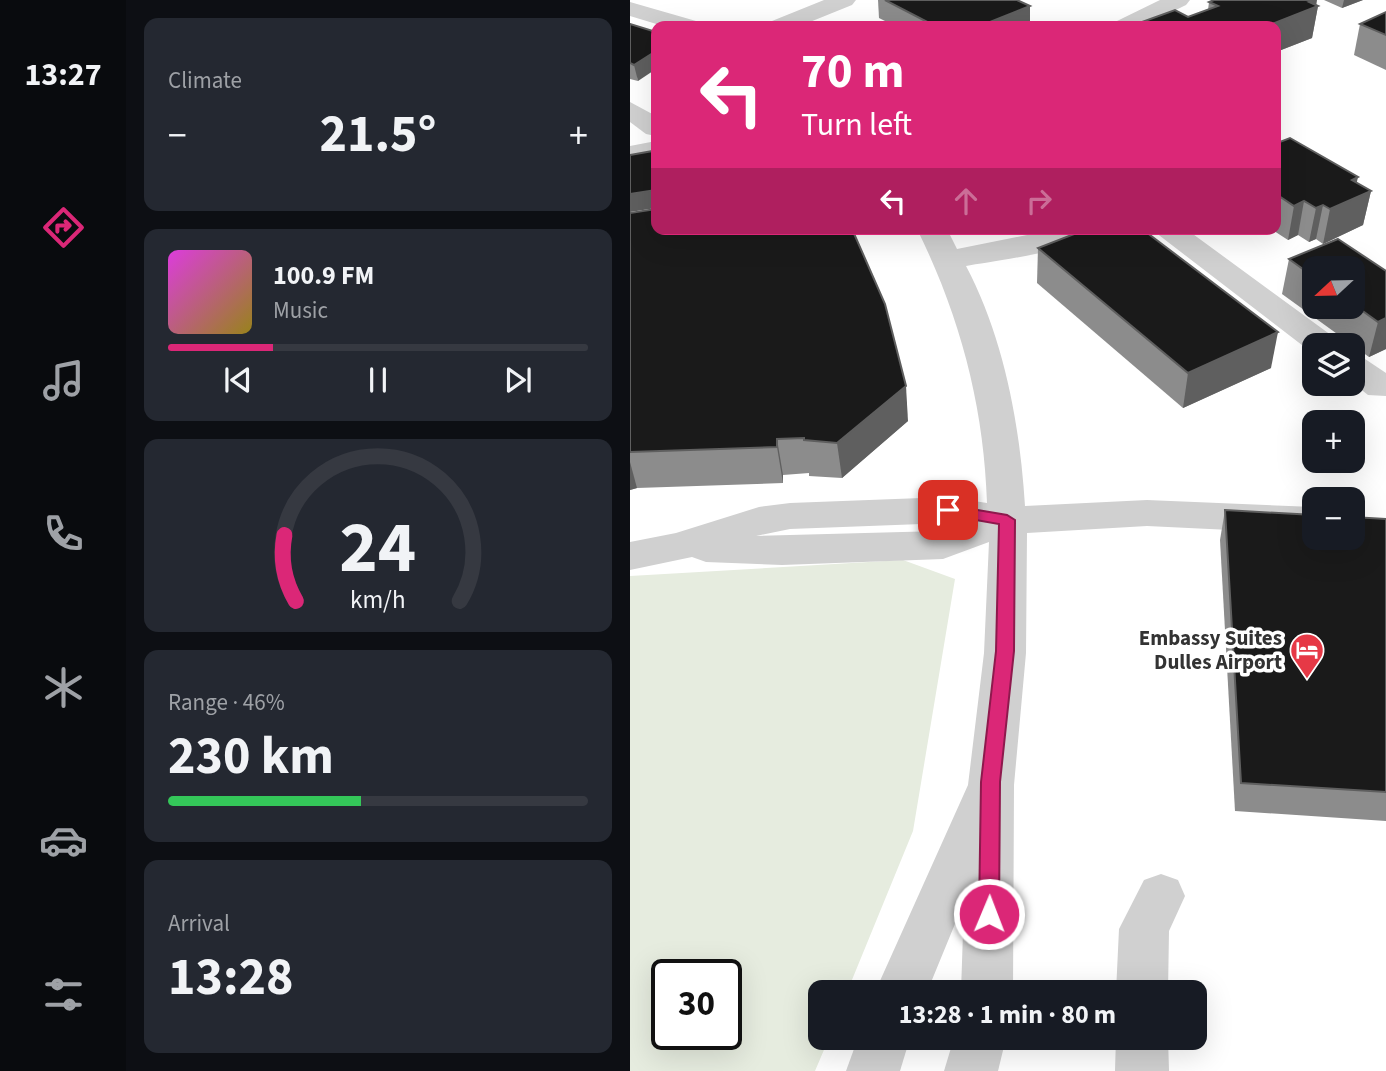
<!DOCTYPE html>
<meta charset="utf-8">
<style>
:root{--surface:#171b24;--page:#242831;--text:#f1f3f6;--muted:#9ea1a6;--line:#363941;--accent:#db2777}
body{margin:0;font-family:"Source Sans 3",sans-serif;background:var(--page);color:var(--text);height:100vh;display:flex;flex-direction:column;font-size:26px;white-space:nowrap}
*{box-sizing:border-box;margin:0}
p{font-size:23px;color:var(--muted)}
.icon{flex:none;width:38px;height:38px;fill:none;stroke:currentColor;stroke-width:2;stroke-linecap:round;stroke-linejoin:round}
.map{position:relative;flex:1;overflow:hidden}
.side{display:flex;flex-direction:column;gap:18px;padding:18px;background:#0d0f14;width:504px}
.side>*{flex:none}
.top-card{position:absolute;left:21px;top:21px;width:630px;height:214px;border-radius:14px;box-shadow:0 7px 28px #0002;background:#db2777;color:#fff;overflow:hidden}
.needle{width:46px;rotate:248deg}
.fabs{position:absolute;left:672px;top:256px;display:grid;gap:14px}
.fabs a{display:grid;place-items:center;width:63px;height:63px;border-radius:14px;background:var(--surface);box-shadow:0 7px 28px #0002;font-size:35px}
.speed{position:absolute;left:21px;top:959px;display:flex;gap:14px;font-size:35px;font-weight:700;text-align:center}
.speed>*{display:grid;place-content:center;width:91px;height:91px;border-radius:50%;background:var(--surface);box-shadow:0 7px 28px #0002;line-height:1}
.speed .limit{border:4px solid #111;border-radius:10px;background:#fff;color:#111}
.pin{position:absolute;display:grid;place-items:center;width:60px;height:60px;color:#fff;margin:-30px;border-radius:14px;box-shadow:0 4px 10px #0006}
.me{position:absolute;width:77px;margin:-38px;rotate:1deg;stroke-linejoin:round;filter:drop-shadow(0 0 5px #0008)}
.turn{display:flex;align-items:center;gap:24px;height:147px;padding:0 35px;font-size:32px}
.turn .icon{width:91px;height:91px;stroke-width:2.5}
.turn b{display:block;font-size:49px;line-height:60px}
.lanes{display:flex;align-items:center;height:66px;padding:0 35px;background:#0003;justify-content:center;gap:35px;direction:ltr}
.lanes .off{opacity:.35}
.big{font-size:52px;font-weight:700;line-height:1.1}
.side .tile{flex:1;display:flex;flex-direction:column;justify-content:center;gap:10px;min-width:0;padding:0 24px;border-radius:14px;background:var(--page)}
.side .dial{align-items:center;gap:0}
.dial svg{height:182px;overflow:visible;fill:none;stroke:var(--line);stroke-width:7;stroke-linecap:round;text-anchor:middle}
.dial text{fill:var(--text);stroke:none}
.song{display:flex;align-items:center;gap:21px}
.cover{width:84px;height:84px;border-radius:10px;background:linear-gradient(135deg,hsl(300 70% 55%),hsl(50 70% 35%))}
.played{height:7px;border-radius:4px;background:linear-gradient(90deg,var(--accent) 25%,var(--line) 25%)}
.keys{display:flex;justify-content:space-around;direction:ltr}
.heat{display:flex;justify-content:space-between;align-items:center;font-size:38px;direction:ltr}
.charge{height:10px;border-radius:5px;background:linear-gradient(90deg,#34c759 46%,var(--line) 0)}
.trip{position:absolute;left:178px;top:980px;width:399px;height:70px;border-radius:14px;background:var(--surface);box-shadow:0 7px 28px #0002;font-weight:700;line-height:70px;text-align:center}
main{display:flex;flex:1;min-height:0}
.dock{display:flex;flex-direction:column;width:126px;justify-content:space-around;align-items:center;background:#090b0e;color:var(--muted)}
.dock .icon{width:49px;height:49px}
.dock .active{color:var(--accent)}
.dock b{font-size:32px;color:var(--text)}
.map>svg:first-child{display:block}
.green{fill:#e6ecdf;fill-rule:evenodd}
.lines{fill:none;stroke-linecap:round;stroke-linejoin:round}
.minor{fill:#d0d0d0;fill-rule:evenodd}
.wall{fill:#8c8c8c;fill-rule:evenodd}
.shaded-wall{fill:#5f5f5f}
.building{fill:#1a1a1a;stroke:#5f5f5f;stroke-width:2}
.route{fill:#db2777;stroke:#8e194d;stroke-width:2}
.labels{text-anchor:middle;stroke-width:7;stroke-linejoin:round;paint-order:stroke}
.poi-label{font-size:21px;font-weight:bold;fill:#333;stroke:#fff;text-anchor:end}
</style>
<main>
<nav class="dock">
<b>13:27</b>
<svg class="icon active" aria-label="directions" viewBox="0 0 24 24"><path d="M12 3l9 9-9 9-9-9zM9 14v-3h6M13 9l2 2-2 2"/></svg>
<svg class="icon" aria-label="music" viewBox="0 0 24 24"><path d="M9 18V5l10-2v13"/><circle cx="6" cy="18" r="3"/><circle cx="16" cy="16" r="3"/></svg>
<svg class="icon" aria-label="phone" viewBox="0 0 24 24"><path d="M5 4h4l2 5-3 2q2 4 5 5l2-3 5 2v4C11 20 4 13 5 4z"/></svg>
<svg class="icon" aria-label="climate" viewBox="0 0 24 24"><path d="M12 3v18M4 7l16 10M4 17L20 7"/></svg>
<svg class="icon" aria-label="car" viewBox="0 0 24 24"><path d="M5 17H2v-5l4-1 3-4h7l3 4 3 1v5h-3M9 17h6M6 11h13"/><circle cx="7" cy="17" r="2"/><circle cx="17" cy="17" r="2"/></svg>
<svg class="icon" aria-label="filters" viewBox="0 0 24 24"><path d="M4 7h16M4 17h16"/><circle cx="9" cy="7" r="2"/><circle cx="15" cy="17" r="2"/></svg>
</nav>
<section class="side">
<div class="tile"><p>Climate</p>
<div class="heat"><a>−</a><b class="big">21.5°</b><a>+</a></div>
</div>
<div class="tile">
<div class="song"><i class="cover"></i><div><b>100.9 FM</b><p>Music</p></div></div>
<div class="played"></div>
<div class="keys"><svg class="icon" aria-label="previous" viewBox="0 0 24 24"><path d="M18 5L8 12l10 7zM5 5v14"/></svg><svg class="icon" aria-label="pause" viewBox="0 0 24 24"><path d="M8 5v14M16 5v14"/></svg><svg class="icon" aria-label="next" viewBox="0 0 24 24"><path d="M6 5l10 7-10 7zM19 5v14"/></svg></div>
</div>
<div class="tile dial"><svg viewBox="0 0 100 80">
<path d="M14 69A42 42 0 1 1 86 69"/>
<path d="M14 69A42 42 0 0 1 9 40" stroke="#db2777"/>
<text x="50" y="56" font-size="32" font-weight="700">24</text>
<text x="50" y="72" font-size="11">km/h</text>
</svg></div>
<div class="tile"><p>Range · 46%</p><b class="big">230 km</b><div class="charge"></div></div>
<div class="tile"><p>Arrival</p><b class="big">13:28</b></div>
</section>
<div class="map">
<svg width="756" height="1071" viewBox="0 0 756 1071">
<rect width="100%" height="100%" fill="#fff"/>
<path class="green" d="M273,560L325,579L283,831L217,992H191V1038H199L185,1071H0V576ZM37,975H96V1034H37Z"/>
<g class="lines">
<g class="minor">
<polygon points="194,0 226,0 222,5 170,26 138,26 142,21"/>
<polygon points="530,0 560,0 556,5 513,26 483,26 487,21"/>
<polygon points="0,2 66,21 70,26 33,26 0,16"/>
<polygon points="0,102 26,116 26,136 16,134 0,122"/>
<polygon points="26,141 26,157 0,162 0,146"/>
<path d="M287,229H317L327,249L427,229H473C459,249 363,261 336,266C374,338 390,425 395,506L517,500L684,507V534L517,526L397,533L396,653L384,785L383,992H331L334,902L297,992H245L338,785L354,653L359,542L313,559L152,565L76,562L62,557L0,570V542L46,533L129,507L160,503L318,497L357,503C354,406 330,316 287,229ZM318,523L326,525L310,531L126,536L160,529Z"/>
<polygon points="521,229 556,229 705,338 709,345 684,345 684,353 681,352"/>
<polygon points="723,356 735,359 756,373 756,396 738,395 723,383"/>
<polygon points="531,874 548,880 555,896 539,931 538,992 486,992 489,929 514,880"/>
<polygon points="228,1038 280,1038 270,1071 216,1071"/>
<polygon points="324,1038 376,1038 368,1071 314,1071"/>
<polygon points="486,1038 538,1038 539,1071 485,1071"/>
</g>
</g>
<g class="wall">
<polygon points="248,0 387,0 400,26 265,26 249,18"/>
<polygon points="694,0 733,0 712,8"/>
<polygon points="579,2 686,6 688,6 682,38 646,52 646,26 558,17 578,10"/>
<polygon points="756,12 756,70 724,55 730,24"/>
<polygon points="0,24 8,81 0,79"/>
<polygon points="646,140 741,191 733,225 693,244 686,239 679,242 668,235 658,240 641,229 646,229"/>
<polygon points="0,213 278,421 212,478 179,476 179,473 153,475 153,483 7,488 0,490"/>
<polygon points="408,248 641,368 553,408 407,283"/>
<path d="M659,259L756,271V349L739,357L652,294ZM684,268H723V306H684Z"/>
<polygon points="595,510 756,519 756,821 605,811 590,540"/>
</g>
<g class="shaded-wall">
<polygon points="682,0 687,0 686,7 688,6 682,38 646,52 646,26 637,26"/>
<polygon points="714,0 733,0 712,8"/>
<polygon points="400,6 400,26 350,26"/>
<polygon points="26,51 26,69 8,81 4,65"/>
<polygon points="728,177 723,199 741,191 733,225 693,244 700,209 722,180"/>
<polygon points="26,190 26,208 0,212 0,194"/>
<polygon points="674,201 668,235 658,240 664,206"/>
<polygon points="693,205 686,239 679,242 686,208"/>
<polygon points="756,318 756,349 739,357 748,322"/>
<polygon points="648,332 641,368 553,408 558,373"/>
<polygon points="276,386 278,421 212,478 207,443"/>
<polygon points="147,439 153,475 153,483 147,447"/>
<polygon points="0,462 7,488 0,490"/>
</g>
<g class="building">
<polygon points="255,0 387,0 400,6 350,26 305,26"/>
<polygon points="584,0 685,0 679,2 688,6 637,26 501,26 545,10 558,17 588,6 579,2"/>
<polygon points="756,12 756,35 730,24"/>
<polygon points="0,24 26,32 26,51 4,65 0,63"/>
<polygon points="660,138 728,177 722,180 741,191 700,209 693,205 686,208 674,201 664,206 646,194 646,140 650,142"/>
<polygon points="23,151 26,161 26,190 0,194 0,155"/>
<polygon points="26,209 26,229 222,229 255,304 276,386 207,443 174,440 174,438 147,439 147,447 0,452 0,213"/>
<polygon points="457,229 512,229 648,332 558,373 408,248"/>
<polygon points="708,239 756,271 756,318 748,322 723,304 723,268 684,268 684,277 659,259"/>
<polygon points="595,510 684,515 684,537 723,537 723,517 756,519 756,792 611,783"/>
</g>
<polygon class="route" points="318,505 377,515 385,520 384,651 370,782 369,914 366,920 359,923 352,920 349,914 351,782 366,651 369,524 312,514 310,510"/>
<defs>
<g id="hotel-pin" transform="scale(1.75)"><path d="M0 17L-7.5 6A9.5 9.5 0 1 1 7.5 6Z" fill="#e63946" stroke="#fff"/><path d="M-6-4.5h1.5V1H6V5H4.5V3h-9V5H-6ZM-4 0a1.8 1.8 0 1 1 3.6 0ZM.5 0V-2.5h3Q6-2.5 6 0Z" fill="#fff"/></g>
</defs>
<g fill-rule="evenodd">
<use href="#hotel-pin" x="677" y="650"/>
</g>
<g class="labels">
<g class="poi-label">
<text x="652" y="645">Embassy Suites<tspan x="652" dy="24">Dulles Airport</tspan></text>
</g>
</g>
</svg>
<div class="fabs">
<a><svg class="needle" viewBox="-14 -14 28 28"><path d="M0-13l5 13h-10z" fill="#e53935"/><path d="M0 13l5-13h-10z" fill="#9ea1a6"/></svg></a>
<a><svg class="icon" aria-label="layers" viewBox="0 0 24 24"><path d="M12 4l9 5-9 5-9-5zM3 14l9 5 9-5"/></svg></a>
<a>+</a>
<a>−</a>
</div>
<div class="speed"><div class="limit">30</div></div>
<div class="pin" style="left:318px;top:510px;background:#d93025"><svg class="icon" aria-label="arrive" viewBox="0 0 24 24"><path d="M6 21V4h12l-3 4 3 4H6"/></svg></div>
<svg class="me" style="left:359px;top:914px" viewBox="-20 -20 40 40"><circle r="17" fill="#db2777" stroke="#fff" stroke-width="3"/><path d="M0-11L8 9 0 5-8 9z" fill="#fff"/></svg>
<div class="trip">13:28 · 1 min · 80 m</div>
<div class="top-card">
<div class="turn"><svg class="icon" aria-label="left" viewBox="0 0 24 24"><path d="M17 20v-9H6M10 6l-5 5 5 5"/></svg><div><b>70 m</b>Turn left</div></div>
<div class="lanes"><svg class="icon" aria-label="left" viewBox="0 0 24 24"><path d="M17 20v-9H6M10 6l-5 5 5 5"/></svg><svg class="icon off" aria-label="ahead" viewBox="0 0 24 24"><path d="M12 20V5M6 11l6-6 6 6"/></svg><svg class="icon off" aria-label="right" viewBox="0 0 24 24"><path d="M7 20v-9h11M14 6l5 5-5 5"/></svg></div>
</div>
</div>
</main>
